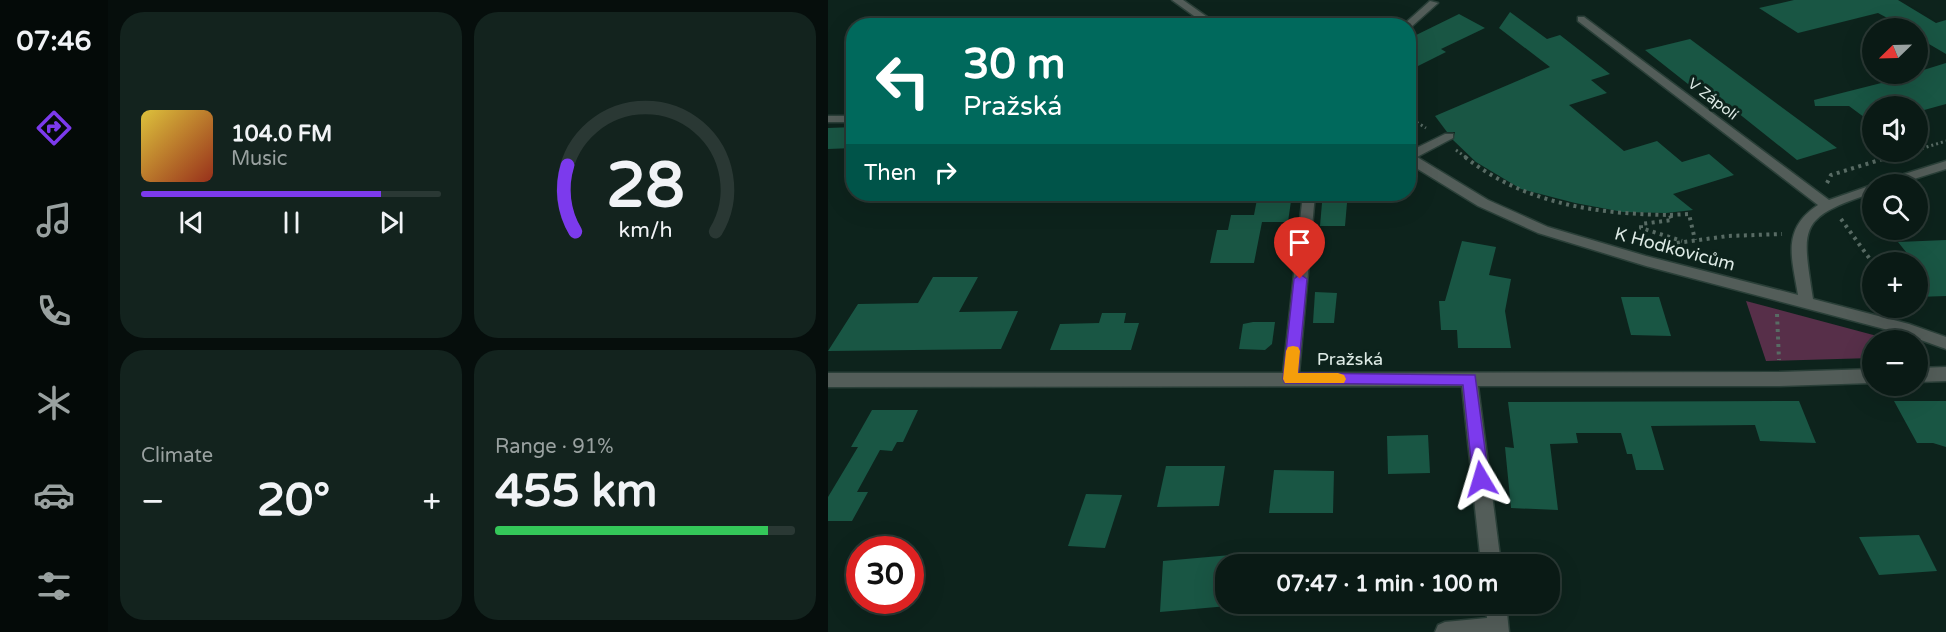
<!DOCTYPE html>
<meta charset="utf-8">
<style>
:root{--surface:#0a1a15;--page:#13231e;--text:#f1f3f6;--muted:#99a1a0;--line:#2a3834;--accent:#7c3aed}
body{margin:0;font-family:"Varela Round",sans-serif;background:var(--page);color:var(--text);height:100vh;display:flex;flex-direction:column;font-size:22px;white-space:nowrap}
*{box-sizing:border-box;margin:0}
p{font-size:20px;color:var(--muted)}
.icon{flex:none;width:33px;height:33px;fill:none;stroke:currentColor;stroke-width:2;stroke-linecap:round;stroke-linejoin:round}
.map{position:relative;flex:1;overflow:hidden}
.panel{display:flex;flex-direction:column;gap:12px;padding:12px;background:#060e0c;width:720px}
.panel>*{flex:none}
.hud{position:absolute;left:18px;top:18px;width:570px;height:183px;border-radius:24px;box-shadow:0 6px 24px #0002,0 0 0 2px var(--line);background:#00695c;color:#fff;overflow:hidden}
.needle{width:39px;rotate:247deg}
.buttons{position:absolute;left:1034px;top:18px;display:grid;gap:12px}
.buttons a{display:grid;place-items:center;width:66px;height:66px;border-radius:50%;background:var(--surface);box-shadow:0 6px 24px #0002,0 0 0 2px var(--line);font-size:30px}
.speed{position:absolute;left:18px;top:536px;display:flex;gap:12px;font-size:30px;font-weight:700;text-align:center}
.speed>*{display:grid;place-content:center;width:78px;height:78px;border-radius:50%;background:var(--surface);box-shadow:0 6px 24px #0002,0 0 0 2px var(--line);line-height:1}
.speed .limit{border:9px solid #d22;background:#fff;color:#111}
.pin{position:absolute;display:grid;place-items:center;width:51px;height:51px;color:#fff;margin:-62px -26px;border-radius:50% 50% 50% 0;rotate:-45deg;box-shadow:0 0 6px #0007}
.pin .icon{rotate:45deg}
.me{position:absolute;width:66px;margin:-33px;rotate:353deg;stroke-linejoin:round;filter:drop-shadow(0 0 4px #0008)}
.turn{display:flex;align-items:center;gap:21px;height:126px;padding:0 18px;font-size:27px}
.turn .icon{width:78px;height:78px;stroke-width:2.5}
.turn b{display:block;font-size:42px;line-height:51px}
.then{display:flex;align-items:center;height:57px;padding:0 18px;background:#0003;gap:12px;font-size:22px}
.big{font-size:45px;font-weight:800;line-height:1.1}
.panel .widget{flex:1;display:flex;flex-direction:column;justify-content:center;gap:9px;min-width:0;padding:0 21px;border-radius:24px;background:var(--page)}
.panel .dial{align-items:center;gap:0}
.dial svg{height:156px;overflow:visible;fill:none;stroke:var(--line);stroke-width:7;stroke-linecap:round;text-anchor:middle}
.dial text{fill:var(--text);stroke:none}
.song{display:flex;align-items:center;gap:18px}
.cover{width:72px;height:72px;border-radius:9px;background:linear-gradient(135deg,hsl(50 70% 55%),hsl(10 70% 35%))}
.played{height:6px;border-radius:3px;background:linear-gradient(90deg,var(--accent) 80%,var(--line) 80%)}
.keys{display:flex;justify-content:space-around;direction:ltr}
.heat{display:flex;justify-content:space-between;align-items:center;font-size:33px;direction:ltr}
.charge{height:9px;border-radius:4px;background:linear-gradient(90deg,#34c759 91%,var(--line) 0)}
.panel .tiles{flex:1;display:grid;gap:12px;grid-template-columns:repeat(2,1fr)}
.trip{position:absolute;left:387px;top:554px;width:345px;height:60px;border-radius:24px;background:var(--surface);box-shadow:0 6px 24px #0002,0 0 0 2px var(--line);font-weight:800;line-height:60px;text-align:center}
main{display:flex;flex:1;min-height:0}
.tab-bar{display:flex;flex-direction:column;width:108px;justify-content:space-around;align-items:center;background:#040a08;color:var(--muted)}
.tab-bar .icon{width:42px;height:42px}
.tab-bar .on{color:var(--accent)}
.tab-bar b{font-size:27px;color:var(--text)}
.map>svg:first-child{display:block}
.green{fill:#572f49}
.building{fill:#195644}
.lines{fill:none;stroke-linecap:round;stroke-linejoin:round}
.minor-casing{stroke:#2a3f38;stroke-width:3}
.path-far1{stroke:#586b64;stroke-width:3;stroke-dasharray:2 3;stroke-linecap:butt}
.path{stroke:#586b64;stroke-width:4;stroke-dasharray:3 4.5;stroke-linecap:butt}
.minor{fill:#535d59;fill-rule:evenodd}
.route{fill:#7c3aed;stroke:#51269a;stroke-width:1.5}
.slow{fill:#f59e0b}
.labels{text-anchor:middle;stroke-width:6;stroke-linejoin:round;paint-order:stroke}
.far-street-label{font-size:15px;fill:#ddeae5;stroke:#0d231c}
.street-label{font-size:18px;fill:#ddeae5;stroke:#0d231c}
</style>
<main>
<nav class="tab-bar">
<b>07:46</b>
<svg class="icon on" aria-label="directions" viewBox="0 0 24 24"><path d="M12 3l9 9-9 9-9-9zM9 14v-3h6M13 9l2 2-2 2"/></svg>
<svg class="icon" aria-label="music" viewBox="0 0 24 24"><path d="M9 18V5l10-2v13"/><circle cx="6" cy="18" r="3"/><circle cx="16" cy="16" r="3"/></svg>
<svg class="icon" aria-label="phone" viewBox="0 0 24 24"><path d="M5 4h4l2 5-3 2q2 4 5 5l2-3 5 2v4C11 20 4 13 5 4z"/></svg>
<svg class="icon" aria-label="climate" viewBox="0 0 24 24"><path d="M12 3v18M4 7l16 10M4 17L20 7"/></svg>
<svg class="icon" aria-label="car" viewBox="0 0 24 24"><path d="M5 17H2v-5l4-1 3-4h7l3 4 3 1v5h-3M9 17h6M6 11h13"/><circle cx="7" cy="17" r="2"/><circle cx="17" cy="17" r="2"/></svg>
<svg class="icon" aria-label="filters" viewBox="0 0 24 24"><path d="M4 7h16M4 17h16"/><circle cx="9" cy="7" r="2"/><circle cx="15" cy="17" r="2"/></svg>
</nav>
<section class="panel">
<div class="tiles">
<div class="widget">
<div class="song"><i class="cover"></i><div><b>104.0 FM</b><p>Music</p></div></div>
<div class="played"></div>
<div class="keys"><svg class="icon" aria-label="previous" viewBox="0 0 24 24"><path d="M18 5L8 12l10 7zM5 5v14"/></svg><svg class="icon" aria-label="pause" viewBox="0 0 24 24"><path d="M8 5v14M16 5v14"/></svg><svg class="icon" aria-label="next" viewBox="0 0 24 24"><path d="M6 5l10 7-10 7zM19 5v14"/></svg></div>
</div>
<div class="widget dial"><svg viewBox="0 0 100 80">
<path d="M14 69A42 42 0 1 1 86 69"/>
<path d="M14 69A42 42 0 0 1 10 35" stroke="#7c3aed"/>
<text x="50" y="56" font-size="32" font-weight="700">28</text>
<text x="50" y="72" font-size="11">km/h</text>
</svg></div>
<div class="widget"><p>Climate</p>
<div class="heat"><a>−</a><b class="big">20°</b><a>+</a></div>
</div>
<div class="widget"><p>Range · 91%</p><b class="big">455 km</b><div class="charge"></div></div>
</div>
</section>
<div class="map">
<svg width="1118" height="632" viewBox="0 0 1118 632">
<rect width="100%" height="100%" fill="#0d231c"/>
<polygon class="green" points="918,301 1064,340 1044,340 1044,358 938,361"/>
<g class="building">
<polygon points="966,0 1070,0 1108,23 1118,20 1118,54 1089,37 1089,28 1078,28 1050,13 970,33 931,8"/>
<polygon points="682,12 719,39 732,35 782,74 763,80 779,93 741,105 796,151 829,141 854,162 881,154 906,175 845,194 865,210 838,213 795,212 747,203 693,189 648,162 625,140 627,132 619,132 607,116 722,67 671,28"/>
<polygon points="631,14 657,28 613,49 618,52 580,71 580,39"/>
<polygon points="862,39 948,103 1009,148 969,160 875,85 865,88 817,50"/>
<polygon points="1118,63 1118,104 1089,112 1089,106 1044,106 1044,123 1021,106 987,106 986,100 1089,74 1089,72"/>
<polygon points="26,127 26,148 0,149 0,128"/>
<polygon points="430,194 464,194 460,222 434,222 426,263 382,263 389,230 400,230 403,215 426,215"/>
<polygon points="494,203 519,203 517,226 492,226"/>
<polygon points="1118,240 1118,296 1089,297 1089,262 1086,262 1070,242"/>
<polygon points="634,241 668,247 661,275 683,279 677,311 683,348 630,348 629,330 613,330 611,301 617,301"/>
<polygon points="105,277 150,277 131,312 190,311 173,349 0,351 30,304 90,303"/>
<polygon points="487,292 509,293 506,323 485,323"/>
<polygon points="793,297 831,297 843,336 803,335"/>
<polygon points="274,313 298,313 296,323 311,323 303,350 222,350 232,324 271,323"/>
<polygon points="425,322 447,322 444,344 437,350 411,349 415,324"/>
<polygon points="971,401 988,443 932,441 927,425 823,426 836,470 808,470 804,454 799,454 793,433 748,433 750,443 722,444 730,510 683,508 677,447 686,448 680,402"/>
<polygon points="1066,401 1118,401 1118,447 1105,443 1089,443"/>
<polygon points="44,410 90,410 75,442 69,442 64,451 52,450 29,492 40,492 24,521 0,521 0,497 30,447 23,447"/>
<polygon points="600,435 602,473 560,474 559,436"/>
<polygon points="338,466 397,466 391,506 329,507"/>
<polygon points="446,470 506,471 505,513 441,513"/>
<polygon points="258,494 294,495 277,548 240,546"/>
<polygon points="1091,535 1109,571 1051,575 1031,537"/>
<polygon points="403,555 403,564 398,564 398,603 400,603 400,606 332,612 335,561"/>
</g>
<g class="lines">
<g class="minor-casing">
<g id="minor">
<polygon points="344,0 355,0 392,26 380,26"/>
<polygon points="602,1 610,3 582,28 580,29 580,26 574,26"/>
<path d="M750,17H756L1001,200L1044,185V193C969,218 974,227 985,299L1081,324L1118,337V349L1079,335L818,266L710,233L650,206L580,163V152L617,134H625V138L589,157L660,200L720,227L818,256L970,295C964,258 953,229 990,205L750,21Z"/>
<rect x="0" y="116" width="26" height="6"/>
<polygon points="1118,161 1118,169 1070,184 1052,184 1054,181"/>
<polygon points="475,194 487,194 471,373 952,372 1044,369 1044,383 952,386 650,386 673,564 653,564 634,386 0,387 0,373 455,373"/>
<polygon points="1118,367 1118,381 1089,382 1089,368"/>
<polygon points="658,603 678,603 681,632 607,632 610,625 617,622 659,618"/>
</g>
</g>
<g class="path-far1">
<polyline points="580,117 598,128"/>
<polyline points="628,150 639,158"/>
<polyline points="1089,150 1118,141"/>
<polyline points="1057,158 1071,158 1086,152"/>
</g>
<g class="path">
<path d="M637,157C697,204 768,214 842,215L844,220L813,224V228L854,241"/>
<polyline points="999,183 1003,175 1058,158 1074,157"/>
<polyline points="842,215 861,214 867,240"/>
<polyline points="1013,219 1044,262"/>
<polyline points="834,245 900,236 954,234"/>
<polyline points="949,314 951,360"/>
</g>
<use href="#minor" class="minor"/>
</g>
<polygon class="route" points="472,274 479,279 470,373 647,375 661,479 659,484 653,486 647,484 645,479 635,385 457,383 455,379 466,279"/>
<polygon class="slow" points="465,346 470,347 472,351 470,373 510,373 516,375 518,379 516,383 457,383 455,379 458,351 460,347"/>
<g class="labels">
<g class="far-street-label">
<text transform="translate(885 99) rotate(37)" y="5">V Zápolí</text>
</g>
<g class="street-label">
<text transform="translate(847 249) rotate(15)" y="6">K Hodkovicům</text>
<text x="522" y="365">Pražská</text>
</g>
</g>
</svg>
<div class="buttons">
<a><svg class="needle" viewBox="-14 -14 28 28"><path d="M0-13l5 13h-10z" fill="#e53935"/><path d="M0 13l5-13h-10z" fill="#99a1a0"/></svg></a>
<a><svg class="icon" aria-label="sound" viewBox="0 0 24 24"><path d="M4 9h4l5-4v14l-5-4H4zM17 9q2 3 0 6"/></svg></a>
<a><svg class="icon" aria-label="search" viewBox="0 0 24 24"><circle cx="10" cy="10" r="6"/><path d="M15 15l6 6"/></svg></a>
<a>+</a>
<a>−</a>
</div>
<div class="speed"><div class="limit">30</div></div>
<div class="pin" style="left:472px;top:279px;background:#d93025"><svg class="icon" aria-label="arrive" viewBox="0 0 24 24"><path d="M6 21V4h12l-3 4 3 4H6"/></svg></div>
<svg class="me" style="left:653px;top:479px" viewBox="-20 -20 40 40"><path d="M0-17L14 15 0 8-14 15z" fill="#7c3aed" stroke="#fff" stroke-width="4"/></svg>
<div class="trip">07:47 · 1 min · 100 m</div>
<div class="hud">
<div class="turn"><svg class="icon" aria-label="left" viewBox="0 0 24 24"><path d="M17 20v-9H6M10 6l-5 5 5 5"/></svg><div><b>30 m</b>Pražská</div></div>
<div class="then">Then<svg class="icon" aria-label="right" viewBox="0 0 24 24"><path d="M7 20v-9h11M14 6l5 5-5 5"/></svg></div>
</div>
</div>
</main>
